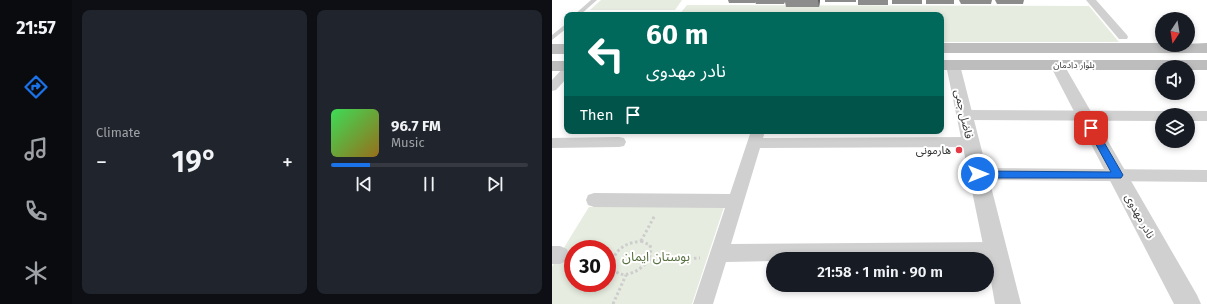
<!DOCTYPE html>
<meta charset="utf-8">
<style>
:root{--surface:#171b24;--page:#20242c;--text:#f1f3f6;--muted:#9ea1a6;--line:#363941;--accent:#1a73e8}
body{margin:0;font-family:"Fira Sans","Noto Sans Arabic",sans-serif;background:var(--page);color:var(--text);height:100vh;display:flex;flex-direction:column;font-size:15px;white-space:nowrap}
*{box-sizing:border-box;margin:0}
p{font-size:13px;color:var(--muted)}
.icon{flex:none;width:22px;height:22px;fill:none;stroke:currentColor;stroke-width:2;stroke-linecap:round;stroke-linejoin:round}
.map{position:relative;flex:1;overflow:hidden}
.panel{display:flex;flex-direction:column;gap:10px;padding:10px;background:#0d0f14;width:480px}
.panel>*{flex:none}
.hud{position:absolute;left:12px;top:12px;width:380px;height:122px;border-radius:8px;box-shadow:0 2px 6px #0003;background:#00695c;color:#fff;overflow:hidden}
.needle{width:26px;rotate:192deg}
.fabs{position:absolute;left:603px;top:12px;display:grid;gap:8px}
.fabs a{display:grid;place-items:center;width:40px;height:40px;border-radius:50%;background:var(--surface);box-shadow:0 2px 6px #0003;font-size:20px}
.speed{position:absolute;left:12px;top:240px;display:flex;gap:8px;font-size:20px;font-weight:700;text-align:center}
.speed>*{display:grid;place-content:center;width:52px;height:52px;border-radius:50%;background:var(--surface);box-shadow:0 2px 6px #0003;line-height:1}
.speed .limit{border:6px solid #d22;background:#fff;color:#111}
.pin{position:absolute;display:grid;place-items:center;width:34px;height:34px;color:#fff;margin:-17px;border-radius:8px;box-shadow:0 2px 6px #0006}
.me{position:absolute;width:44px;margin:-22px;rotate:90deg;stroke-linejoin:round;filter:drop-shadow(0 0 3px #0008)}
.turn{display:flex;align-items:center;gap:14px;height:84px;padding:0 16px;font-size:18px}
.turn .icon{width:52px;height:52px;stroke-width:2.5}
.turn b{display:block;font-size:28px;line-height:34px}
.then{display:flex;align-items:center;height:38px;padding:0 16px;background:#0003;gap:8px;font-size:15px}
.big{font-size:30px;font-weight:600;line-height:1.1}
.panel .widget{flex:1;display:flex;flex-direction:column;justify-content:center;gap:6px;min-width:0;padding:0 14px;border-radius:8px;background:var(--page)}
.song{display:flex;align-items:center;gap:12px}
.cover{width:48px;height:48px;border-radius:6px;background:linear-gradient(135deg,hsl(130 70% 55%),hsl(40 70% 35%))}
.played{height:4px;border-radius:2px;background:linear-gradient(90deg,var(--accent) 20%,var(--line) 20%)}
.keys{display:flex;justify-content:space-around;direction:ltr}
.heat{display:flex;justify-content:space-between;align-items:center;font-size:22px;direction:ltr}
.panel .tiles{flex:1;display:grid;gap:10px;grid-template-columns:repeat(2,1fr)}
.trip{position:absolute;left:214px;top:252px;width:228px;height:40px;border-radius:20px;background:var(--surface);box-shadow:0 2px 6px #0003;font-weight:600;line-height:40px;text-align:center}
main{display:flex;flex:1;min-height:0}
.tabs{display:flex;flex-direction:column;width:72px;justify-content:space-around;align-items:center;background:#090b0e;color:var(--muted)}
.tabs .icon{width:28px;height:28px}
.tabs .current{color:var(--accent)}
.tabs b{font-size:18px;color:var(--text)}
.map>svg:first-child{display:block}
.green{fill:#e6ecdf;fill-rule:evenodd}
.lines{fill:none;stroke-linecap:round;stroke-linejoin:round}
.path{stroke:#cdcdcd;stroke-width:3;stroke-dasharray:2.5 2.5;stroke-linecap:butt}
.service{fill:#d0d0d0;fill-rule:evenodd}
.minor{fill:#d0d0d0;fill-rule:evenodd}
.tertiary{fill:#d0d0d0;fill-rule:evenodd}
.secondary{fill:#bdbdbd;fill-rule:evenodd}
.wall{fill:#8c8c8c}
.shaded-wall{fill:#5f5f5f}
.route{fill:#1a73e8;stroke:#114b97}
.poi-dot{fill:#e63946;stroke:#fff;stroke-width:1.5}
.labels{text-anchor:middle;stroke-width:4;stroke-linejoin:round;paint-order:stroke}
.far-street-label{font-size:9px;fill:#333;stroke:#fff}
.street-label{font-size:11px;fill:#333;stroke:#fff}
.poi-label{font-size:11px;fill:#333;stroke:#fff;text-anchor:end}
.near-park-label{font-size:13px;fill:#56703f;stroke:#fff}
</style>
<main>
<nav class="tabs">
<b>21:57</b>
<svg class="icon current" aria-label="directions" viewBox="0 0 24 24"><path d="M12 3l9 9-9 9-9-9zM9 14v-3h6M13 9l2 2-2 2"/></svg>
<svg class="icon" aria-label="music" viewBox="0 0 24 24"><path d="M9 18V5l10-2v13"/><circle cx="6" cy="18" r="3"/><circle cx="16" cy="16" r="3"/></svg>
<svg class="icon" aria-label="phone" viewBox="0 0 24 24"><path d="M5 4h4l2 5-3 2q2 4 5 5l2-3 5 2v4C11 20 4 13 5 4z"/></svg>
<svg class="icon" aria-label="climate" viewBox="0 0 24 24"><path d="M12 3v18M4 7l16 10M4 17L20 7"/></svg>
</nav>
<section class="panel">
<div class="tiles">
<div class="widget"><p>Climate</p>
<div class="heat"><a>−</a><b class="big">19°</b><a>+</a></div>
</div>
<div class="widget">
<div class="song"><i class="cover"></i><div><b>96.7 FM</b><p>Music</p></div></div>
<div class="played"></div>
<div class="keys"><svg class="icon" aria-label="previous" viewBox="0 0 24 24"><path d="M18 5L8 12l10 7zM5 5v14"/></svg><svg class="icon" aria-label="pause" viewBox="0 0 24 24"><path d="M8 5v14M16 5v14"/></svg><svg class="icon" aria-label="next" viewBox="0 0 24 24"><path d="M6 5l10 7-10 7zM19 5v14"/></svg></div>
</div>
</div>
</section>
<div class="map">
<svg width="655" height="304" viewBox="0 0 655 304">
<rect width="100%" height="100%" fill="#fff"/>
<g class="green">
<polygon points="49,0 130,0 123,10 38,10"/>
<polygon points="135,5 537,6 567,42 389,42 389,15 127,15"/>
<path d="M37,207H172L140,304H0V267ZM21,249H55V283H21Z"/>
</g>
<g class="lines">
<g class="path">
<path d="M89,241L98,245C100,254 97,261 90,267C61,289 50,257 74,245C78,243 84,242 89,241Z"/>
<polyline points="89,241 103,215"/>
<polyline points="55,258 61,259"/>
<polyline points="97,260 148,258"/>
<polyline points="61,304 74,275"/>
</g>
<g class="service">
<polygon points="39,0 45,0 28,15 22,15"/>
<polygon points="15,23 15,28 0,40 0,35"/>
</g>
<g class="minor">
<polygon points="534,0 544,0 575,35 576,37 575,39 567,39"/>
<polygon points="15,67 15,78 4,90 0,91 0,80 11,68"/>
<polygon points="413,110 610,111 615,113 616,115 610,115 610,121 413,120 408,118 406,115 408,112"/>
<polygon points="636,111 655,111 655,121 636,121 636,115 630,115 631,113"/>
<polygon points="199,131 213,131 211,138 419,137 424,138 426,142 424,146 419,147 208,148 179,244 444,242 451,245 453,251 451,257 444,260 221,259 221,261 174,262 161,304 141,304 173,208 42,207 36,205 34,200 36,195 42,193 178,194"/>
<polygon points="67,137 72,138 74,142 72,146 67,147 0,148 0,138"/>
<polygon points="426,168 655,170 655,182 426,180 420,178 418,174 420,170"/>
<polygon points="0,246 8,246 15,249 17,255 15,261 8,264 0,264"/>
</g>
<g class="tertiary">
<polygon points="401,61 406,62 408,65 469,304 443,304 435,259 434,259 394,65 396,62"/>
<polygon points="505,61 510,62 512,65 645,295 649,304 622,304 498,65 500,62"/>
</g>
<g class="secondary">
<polygon points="389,43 610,43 610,45 655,43 655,53 389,53"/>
<rect x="0" y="44" width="15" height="10"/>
<polygon points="389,60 655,60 655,70 636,70 636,67 610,67 610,70 389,70"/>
<rect x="0" y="61" width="15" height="10"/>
</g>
</g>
<g class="wall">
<polygon points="176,0 268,0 267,7 234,7 233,2 232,4 204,4 203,2 203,3 177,3"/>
<rect x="273" y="0" width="31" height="2"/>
<rect x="306" y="0" width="30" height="5"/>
<rect x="340" y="0" width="30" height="4"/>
<rect x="374" y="0" width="28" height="4"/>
<polygon points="407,0 440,0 439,4 409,4"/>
<polygon points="443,0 472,0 471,4 445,4"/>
</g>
<polygon class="shaded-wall" points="266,0 268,0 267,7"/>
<polygon class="route" points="536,125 542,125 571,175 569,178 426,178 423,177 421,174 423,172 426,171 559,172 535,128"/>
<circle class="poi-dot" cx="407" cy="150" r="4"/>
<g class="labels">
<g class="far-street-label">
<text x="522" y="68">بلوار دادمان</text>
</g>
<g class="street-label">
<text transform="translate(412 114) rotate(77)" y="4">فاضل جمی</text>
<text transform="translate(588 216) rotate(61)" y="4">نادر مهدوی</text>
</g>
<g class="poi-label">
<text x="399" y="154">هارمونی</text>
</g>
<g class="near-park-label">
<text x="104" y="261">بوستان ایمان</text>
</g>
</g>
</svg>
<div class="fabs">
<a><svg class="needle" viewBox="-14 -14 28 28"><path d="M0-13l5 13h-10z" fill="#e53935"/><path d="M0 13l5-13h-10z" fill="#9ea1a6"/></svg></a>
<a><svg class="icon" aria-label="sound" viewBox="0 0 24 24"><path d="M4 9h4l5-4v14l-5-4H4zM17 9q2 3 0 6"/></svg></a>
<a><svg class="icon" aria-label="layers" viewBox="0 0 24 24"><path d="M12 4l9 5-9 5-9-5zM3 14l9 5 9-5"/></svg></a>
</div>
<div class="speed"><div class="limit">30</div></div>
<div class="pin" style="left:539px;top:128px;background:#d93025"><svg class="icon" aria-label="arrive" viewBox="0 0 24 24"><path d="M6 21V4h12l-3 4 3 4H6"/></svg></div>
<svg class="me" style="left:426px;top:174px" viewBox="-20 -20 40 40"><circle r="17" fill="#1a73e8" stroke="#fff" stroke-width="3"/><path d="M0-11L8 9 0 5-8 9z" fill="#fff"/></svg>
<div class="trip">21:58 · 1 min · 90 m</div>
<div class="hud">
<div class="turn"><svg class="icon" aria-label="left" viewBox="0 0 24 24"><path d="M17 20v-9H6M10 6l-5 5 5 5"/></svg><div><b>60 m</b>نادر مهدوی</div></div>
<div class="then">Then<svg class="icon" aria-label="arrive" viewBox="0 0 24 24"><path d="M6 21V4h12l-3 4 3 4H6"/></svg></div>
</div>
</div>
</main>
